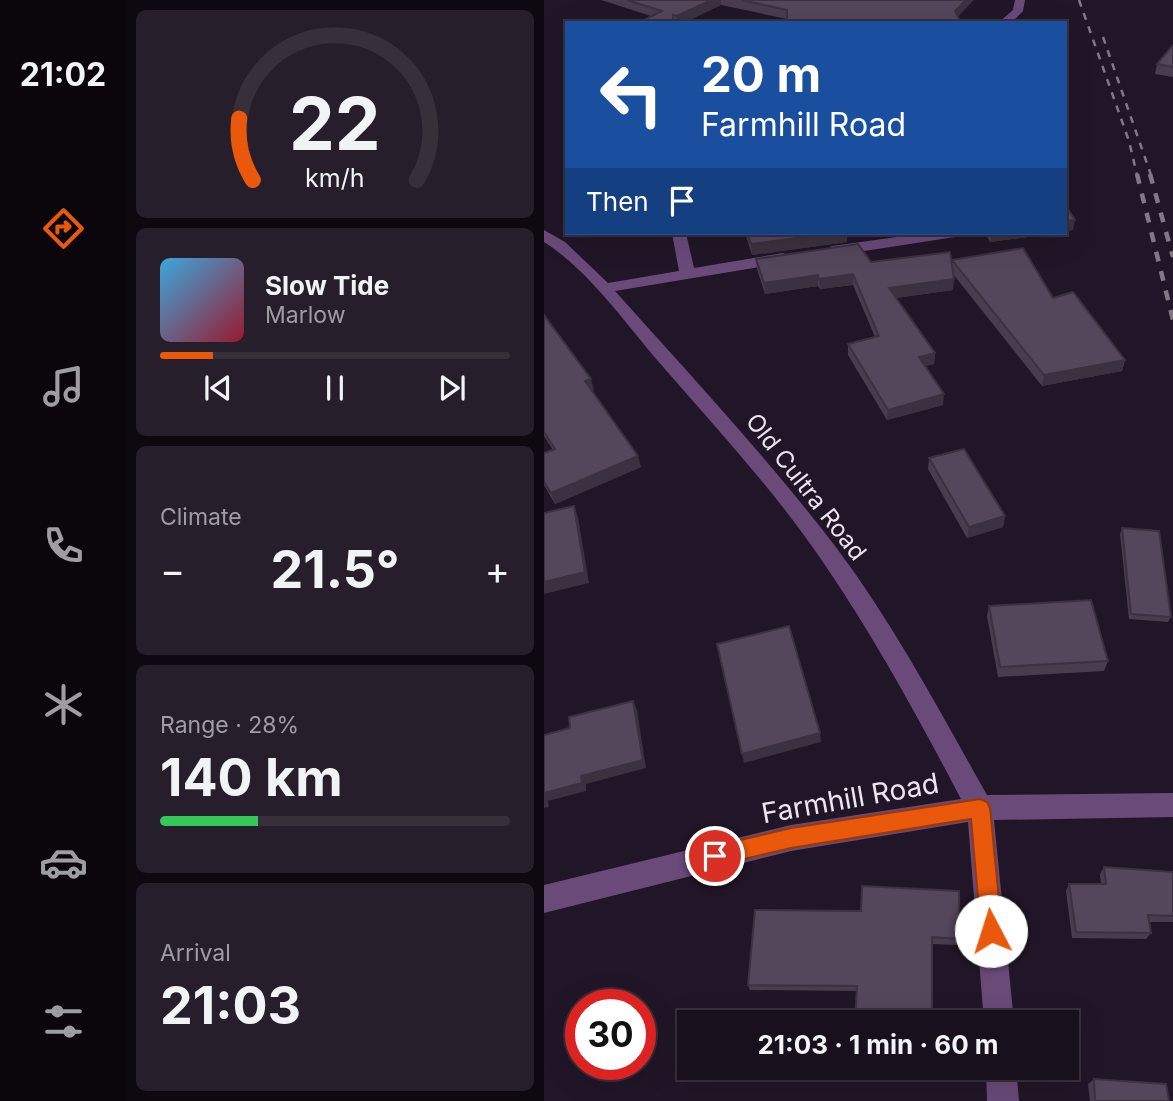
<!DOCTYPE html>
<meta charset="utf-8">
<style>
:root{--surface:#19101d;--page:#261e2a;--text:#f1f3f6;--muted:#9f9da4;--line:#37303b;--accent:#ea580c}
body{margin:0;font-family:Inter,sans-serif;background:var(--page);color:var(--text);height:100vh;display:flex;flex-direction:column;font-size:26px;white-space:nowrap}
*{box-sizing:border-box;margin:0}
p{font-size:23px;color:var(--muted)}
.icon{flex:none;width:38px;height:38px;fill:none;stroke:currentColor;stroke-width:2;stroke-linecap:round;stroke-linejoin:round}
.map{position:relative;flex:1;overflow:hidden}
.sheet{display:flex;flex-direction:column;gap:10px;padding:10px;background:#0e0910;width:418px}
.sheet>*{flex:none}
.top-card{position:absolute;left:21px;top:21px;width:502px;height:214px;border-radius:0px;box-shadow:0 7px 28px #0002,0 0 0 2px var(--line);background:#1a4fa0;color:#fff;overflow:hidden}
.speed{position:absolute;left:21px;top:989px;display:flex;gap:14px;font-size:35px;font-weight:700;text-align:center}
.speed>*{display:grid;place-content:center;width:91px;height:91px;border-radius:50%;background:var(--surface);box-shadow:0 7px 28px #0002,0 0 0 2px var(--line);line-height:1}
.speed .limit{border:10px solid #d22;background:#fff;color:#111}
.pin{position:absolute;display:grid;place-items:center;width:60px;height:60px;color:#fff;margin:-30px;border:4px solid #fff;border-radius:50%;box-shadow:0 2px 7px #0007}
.me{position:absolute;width:77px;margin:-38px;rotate:355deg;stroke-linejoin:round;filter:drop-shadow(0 0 5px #0008)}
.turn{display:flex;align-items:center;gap:24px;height:147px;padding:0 21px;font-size:32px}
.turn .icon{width:91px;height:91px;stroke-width:2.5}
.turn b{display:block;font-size:49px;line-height:60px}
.then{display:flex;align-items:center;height:66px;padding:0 21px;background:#0003;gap:14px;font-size:26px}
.big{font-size:52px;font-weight:700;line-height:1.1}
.sheet .card{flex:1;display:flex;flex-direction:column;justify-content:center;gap:10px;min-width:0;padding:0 24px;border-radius:10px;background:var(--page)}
.sheet .dial{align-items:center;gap:0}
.dial svg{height:182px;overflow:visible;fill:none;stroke:var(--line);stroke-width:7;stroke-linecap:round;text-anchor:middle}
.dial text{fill:var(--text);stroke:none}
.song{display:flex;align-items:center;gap:21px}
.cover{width:84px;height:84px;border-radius:10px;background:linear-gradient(135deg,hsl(200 70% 55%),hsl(350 70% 35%))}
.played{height:7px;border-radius:4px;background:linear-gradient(90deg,var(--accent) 15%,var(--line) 15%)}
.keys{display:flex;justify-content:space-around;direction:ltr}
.heat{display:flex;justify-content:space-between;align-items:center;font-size:38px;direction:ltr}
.charge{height:10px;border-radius:5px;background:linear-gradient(90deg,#34c759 28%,var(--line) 0)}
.trip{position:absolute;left:133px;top:1010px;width:402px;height:70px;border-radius:0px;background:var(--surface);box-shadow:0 7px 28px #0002,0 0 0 2px var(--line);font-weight:700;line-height:70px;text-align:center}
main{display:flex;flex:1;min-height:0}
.tabs{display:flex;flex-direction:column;width:126px;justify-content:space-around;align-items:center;background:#0a060c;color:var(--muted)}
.tabs .icon{width:49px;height:49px}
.tabs .on{color:var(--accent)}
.tabs b{font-size:32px;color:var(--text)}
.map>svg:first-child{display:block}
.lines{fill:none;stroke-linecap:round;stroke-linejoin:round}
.minor{fill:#694a79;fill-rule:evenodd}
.rail-far1{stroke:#817886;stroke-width:2.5;stroke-dasharray:7 7;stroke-linecap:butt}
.rail{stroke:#817886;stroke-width:4.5;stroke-dasharray:10 10;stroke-linecap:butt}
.wall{fill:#483c4e}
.shaded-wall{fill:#3b3140}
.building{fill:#54465b;stroke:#3b3140;stroke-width:2}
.route{fill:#ea580c;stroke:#983908;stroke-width:2}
.labels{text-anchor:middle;stroke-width:7;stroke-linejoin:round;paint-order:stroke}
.street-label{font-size:24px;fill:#ece4f0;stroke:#211627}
.near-street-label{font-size:28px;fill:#ece4f0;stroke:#211627}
</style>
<main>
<nav class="tabs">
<b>21:02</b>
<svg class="icon on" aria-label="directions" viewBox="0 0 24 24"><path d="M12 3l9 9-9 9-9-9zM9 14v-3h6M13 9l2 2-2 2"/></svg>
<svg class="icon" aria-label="music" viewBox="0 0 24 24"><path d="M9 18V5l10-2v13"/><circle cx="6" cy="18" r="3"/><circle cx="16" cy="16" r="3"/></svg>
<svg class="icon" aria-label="phone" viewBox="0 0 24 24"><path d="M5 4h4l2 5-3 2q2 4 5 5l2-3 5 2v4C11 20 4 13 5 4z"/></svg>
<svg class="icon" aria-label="climate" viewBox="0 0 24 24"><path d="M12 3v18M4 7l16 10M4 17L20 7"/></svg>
<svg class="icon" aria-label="car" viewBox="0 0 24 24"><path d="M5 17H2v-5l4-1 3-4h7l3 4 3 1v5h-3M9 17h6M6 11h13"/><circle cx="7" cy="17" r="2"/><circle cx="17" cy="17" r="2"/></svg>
<svg class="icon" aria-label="filters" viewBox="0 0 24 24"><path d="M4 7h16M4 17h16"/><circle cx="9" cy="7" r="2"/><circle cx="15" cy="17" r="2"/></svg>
</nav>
<section class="sheet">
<div class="card dial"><svg viewBox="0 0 100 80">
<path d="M14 69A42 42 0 1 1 86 69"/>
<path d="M14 69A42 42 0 0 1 8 42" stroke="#ea580c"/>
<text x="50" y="56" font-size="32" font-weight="700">22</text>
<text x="50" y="72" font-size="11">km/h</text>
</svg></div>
<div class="card">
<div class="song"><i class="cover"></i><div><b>Slow Tide</b><p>Marlow</p></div></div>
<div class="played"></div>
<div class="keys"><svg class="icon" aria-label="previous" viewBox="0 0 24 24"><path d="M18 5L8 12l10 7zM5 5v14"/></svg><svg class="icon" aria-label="pause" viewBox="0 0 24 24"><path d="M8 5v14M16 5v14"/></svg><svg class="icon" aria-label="next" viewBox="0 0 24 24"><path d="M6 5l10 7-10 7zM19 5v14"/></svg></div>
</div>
<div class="card"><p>Climate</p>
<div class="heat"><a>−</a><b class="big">21.5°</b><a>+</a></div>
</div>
<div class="card"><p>Range · 28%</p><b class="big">140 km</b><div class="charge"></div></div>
<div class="card"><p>Arrival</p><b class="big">21:03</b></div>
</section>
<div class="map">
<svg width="629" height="1101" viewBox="0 0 629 1101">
<rect width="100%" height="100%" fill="#211627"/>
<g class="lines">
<g class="minor">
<polygon points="471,0 481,0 479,11 467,23 454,23 469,10"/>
<path d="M0,230L21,242L64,283L135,271L128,233H142L150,268L239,253L244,255L247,258L239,263L71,291C147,376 225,459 294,550C351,626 396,712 443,795L629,793V817L450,820L470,1022H440L424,822L247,851L0,913V885L247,825L417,799C375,719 332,640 281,565C232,492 171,427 113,360C80,321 43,269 0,242Z"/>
<polygon points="382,233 418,233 411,237 288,256 280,251 288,246"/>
<polygon points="442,1068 472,1068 475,1101 443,1101"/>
</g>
<g class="rail-far1">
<polyline points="535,0 585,141 593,175"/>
<polyline points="559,37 607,175"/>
</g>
<g class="rail">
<polyline points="593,174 629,320"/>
<polyline points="606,174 629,257"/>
</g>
</g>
<g class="wall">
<polygon points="57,0 430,0 243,19 177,5 139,23 94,23 107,16"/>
<polygon points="629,45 629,77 611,74 613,64"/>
<polygon points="201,233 303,233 303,242 208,255"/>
<polygon points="441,233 513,233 446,242"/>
<polygon points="212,259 327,262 407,263 408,260 509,298 581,360 578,371 498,386 409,274 409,290 352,298 391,353 390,364 381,366 399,405 343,420 304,355 304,344 331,337 309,285 276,289 274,286 221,294 213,269"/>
<polygon points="0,315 50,390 48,391 97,467 11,504 0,485 0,453 9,450 0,436"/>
<polygon points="385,458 461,516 459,527 423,538 384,469"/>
<polygon points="578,528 627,617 624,622 585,619 576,534"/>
<polygon points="445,606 564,661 560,671 454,677 443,616"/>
<polygon points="560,867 629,872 629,922 605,922 607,933 602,939 528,938 522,891 525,884 557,884 556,874"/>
<polygon points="211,910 416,939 414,945 388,944 313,991 206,990 204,985"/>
<polygon points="335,1068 388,1068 387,1070"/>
<polygon points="550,1079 625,1101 546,1101 544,1084"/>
</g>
<g class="shaded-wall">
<polygon points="167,0 177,0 177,5 139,23 134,23 133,16"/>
<polygon points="422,0 430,0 411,20 411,11"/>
<polygon points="531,220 529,230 522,232 522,221"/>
<polygon points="290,233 303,233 303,242 208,255 207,244"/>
<polygon points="448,233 513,233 446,242"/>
<polygon points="309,274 309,285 276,289 275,279"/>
<polygon points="274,275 274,286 221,294 220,283"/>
<polygon points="410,279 409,290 345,299 345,288"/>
<polygon points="391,353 390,364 375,368 375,357"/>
<polygon points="581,360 578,371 498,386 500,375"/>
<polygon points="47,379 50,390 45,392 41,381"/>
<polygon points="400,394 399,405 343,420 344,410"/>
<polygon points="94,456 97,467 11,504 7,493"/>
<polygon points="30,506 34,517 45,583 0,594 0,582"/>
<polygon points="461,516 459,527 423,538 425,527"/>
<polygon points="89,701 93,710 102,768 42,784 42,791 4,801 5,807 0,808 0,793 37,776"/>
<polygon points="276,733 277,742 200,763 198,754"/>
</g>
<g class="building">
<polygon points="83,0 167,0 133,16 129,15 129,23 94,23 118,11"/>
<polygon points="197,0 422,0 411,11 417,23 243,23 243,10"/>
<polygon points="629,45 629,67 613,64"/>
<polygon points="522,206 531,220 522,221"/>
<polygon points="203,233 290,233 207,244"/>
<polygon points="314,244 327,262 406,252 410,279 345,288 391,353 375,357 400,394 344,410 304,344 335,336 309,274 275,279 274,275 220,283 212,259"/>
<polygon points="479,248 509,298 529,292 581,360 500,375 408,260"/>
<polygon points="0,315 47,379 41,381 94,456 7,493 0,482 0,453 11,449 0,432"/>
<polygon points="420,449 461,516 425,527 385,458"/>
<polygon points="30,506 41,572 0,582 0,513"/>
<polygon points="578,528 615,531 627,617 587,614"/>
<polygon points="547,600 564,661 456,667 445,606"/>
<polygon points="245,626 276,733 198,754 173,644"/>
<polygon points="89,701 99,760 37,776 38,783 0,793 0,735 26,728 25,717"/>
<polygon points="560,867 629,872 629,916 604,915 607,933 532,932 525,884 562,884"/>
<polygon points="318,886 415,891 416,939 388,937 388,1022 311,1022 313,986 204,985 211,910 317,911"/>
<polygon points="550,1079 622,1084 625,1101 551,1101"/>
</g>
<polygon class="route" points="436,799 443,802 446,808 458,931 455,939 447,942 440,939 437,931 427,819 247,848 171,866 163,863 160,856 163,849 171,846 247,828"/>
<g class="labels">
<g class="street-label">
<text transform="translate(262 487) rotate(52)" y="8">Old Cultra Road</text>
</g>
<g class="near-street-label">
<text transform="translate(306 798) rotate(-10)" y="10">Farmhill Road</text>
</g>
</g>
</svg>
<div class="speed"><div class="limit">30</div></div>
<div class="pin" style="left:171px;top:856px;background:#d93025"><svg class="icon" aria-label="arrive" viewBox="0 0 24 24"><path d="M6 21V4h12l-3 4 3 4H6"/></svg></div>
<svg class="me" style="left:447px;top:931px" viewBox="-20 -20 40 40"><circle r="19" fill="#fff"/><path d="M0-13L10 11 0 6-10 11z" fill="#ea580c"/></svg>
<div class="trip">21:03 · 1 min · 60 m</div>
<div class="top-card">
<div class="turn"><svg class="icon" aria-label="left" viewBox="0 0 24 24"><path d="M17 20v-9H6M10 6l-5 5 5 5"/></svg><div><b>20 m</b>Farmhill Road</div></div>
<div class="then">Then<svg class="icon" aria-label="arrive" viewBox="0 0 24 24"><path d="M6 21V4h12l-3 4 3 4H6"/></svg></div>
</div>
</div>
</main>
